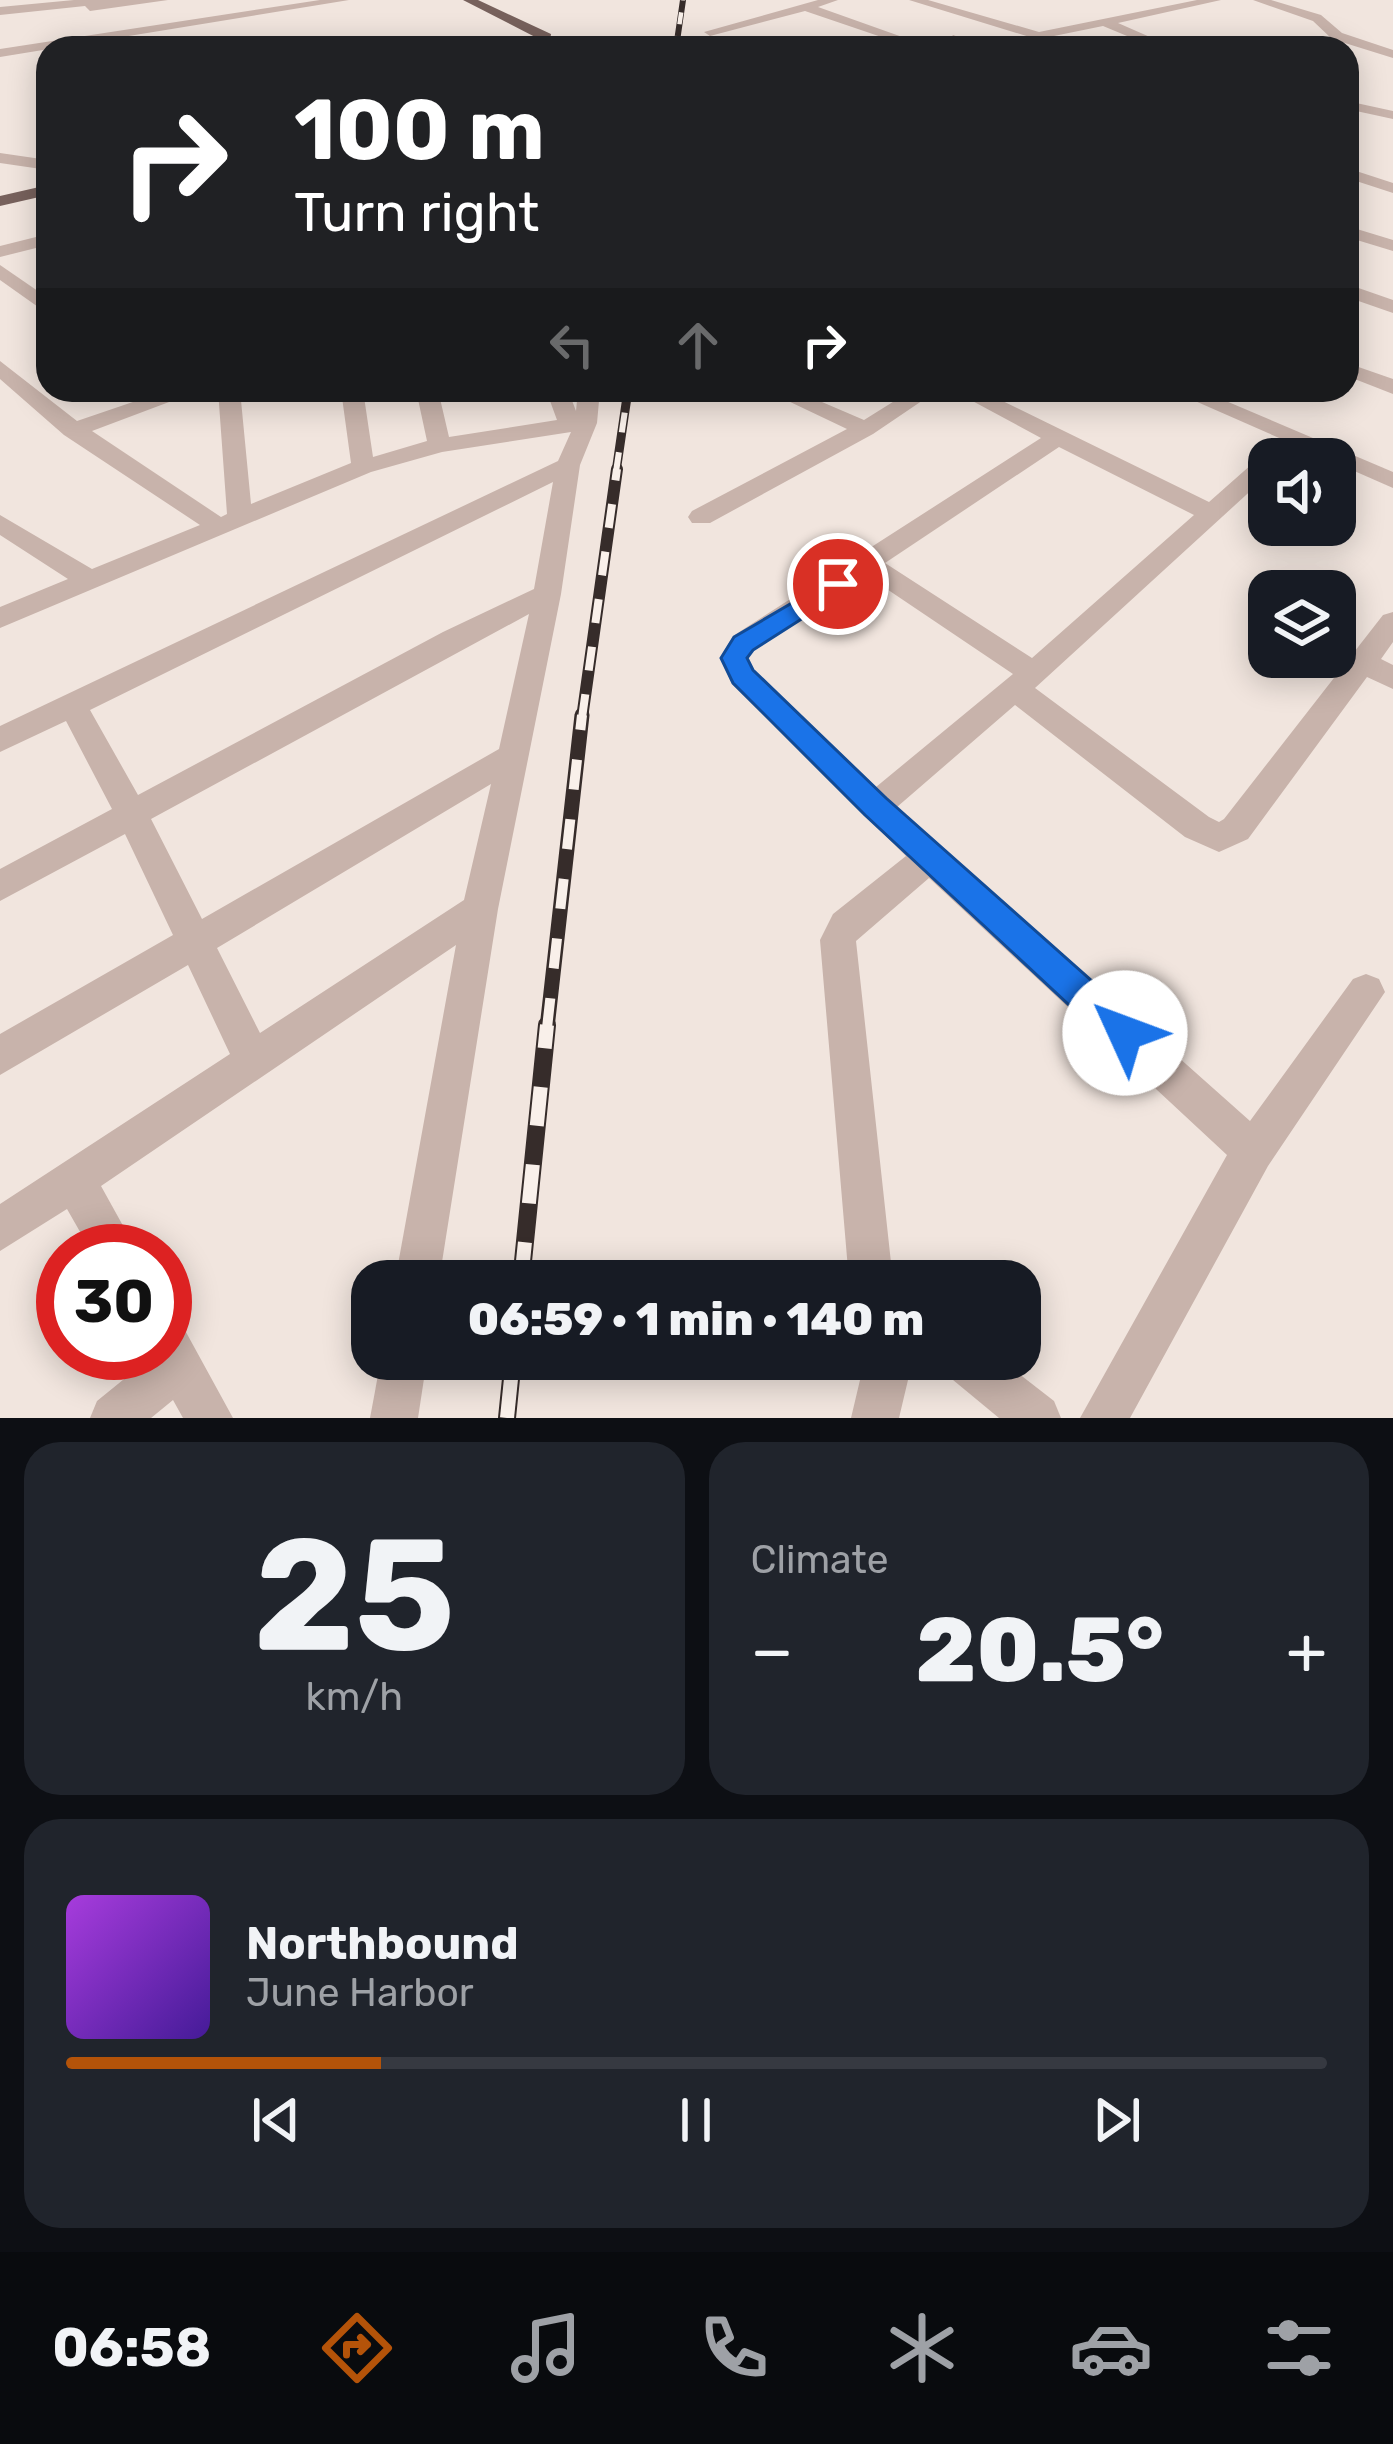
<!DOCTYPE html>
<meta charset="utf-8">
<style>
:root{--surface:#171b24;--page:#20242c;--text:#f1f3f6;--muted:#9ea1a6;--line:#363941;--accent:#b45309}
body{margin:0;font-family:Rubik,sans-serif;background:var(--page);color:var(--text);height:100vh;display:flex;flex-direction:column;font-size:45px;white-space:nowrap}
*{box-sizing:border-box;margin:0}
p{font-size:39px;color:var(--muted)}
.icon{flex:none;width:66px;height:66px;fill:none;stroke:currentColor;stroke-width:2;stroke-linecap:round;stroke-linejoin:round}
.map{position:relative;height:1418px;overflow:hidden}
.side{display:flex;flex-direction:column;gap:24px;padding:24px;background:#0d0f14;flex:1}
.side>*{flex:none}
.guide{position:absolute;left:36px;top:36px;width:1323px;height:366px;border-radius:36px;box-shadow:0 6px 30px #0003;background:#202124;color:#fff;overflow:hidden}
.buttons{position:absolute;left:1248px;top:438px;display:grid;gap:24px}
.buttons a{display:grid;place-items:center;width:108px;height:108px;border-radius:24px;background:var(--surface);box-shadow:0 6px 30px #0003;font-size:60px}
.speed{position:absolute;left:36px;top:1224px;display:flex;gap:24px;font-size:60px;font-weight:700;text-align:center}
.speed>*{display:grid;place-content:center;width:156px;height:156px;border-radius:50%;background:var(--surface);box-shadow:0 6px 30px #0003;line-height:1}
.speed .limit{border:18px solid #d22;background:#fff;color:#111}
.pin{position:absolute;display:grid;place-items:center;width:102px;height:102px;color:#fff;margin:-51px;border:6px solid #fff;border-radius:50%;box-shadow:0 3px 12px #0007}
.me{position:absolute;width:132px;margin:-66px;rotate:313deg;stroke-linejoin:round;filter:drop-shadow(0 0 9px #0008)}
.turn{display:flex;align-items:center;gap:42px;height:252px;padding:0 60px;font-size:54px}
.turn .icon{width:156px;height:156px;stroke-width:2.5}
.turn b{display:block;font-size:84px;line-height:102px}
.lanes{display:flex;align-items:center;height:114px;padding:0 60px;background:#0003;justify-content:center;gap:60px;direction:ltr}
.lanes .off{opacity:.35}
.big{font-size:90px;font-weight:800;line-height:1.1}
.side .tile{flex:1;display:flex;flex-direction:column;justify-content:center;gap:18px;min-width:0;padding:0 42px;border-radius:36px;background:var(--page)}
.side .dial{align-items:center;gap:0}
.dial b{font-size:156px;line-height:1}
.song{display:flex;align-items:center;gap:36px}
.cover{width:144px;height:144px;border-radius:18px;background:linear-gradient(135deg,hsl(280 70% 55%),hsl(260 70% 35%))}
.played{height:12px;border-radius:6px;background:linear-gradient(90deg,var(--accent) 25%,var(--line) 25%)}
.keys{display:flex;justify-content:space-around;direction:ltr}
.heat{display:flex;justify-content:space-between;align-items:center;font-size:66px;direction:ltr}
.side .tiles{flex:1;display:grid;gap:24px;grid-template-columns:1fr 1fr}
.tile:last-child{grid-column:span 2}
.trip{position:absolute;left:351px;top:1260px;width:690px;height:120px;border-radius:36px;background:var(--surface);box-shadow:0 6px 30px #0003;font-weight:800;line-height:120px;text-align:center}
.tabs{display:flex;height:192px;justify-content:space-around;align-items:center;background:#090b0e;color:var(--muted)}
.tabs .icon{width:84px;height:84px}
.tabs .current{color:var(--accent)}
.tabs b{font-size:54px;color:var(--text)}
.map>svg:first-child{display:block}
.lines{fill:none;stroke-linecap:round;stroke-linejoin:round}
.minor{fill:#c8b3ab;fill-rule:evenodd}
.major{fill:#77615c;fill-rule:evenodd}
.rail-far4-casing{stroke:#362c2a;stroke-width:6}
.rail-far3-casing{stroke:#362c2a;stroke-width:9}
.rail-far2-casing{stroke:#362c2a;stroke-width:12}
.rail-far1-casing{stroke:#362c2a;stroke-width:15}
.rail-casing{stroke:#362c2a;stroke-width:18}
.rail-far4{stroke:#f9f0ea;stroke-width:4.5;stroke-dasharray:12;stroke-linecap:butt}
.rail-far3{stroke:#f9f0ea;stroke-width:6;stroke-dasharray:20;stroke-linecap:butt}
.rail-far2{stroke:#f9f0ea;stroke-width:8;stroke-dasharray:24;stroke-linecap:butt}
.rail-far1{stroke:#f9f0ea;stroke-width:10;stroke-dasharray:30;stroke-linecap:butt}
.rail{stroke:#f9f0ea;stroke-width:14;stroke-dasharray:39;stroke-linecap:butt}
.route{fill:#1a73e8;stroke:#114b97;stroke-width:3}
</style>
<div class="map">
<svg width="1393" height="1418" viewBox="0 0 1393 1418">
<rect width="100%" height="100%" fill="#f1e5de"/>
<g class="lines">
<g class="minor">
<polygon points="74,0 168,0 90,11 85,6 0,15 0,7"/>
<polygon points="320,0 349,0 0,57 0,49"/>
<polygon points="818,0 838,0 818,7 922,44 902,48 905,45 805,11 710,36 704,32"/>
<polygon points="909,0 928,0 1039,32 1197,0 1221,0 1118,23 1175,48 1156,48 1103,26 1054,36 1065,42 1059,46"/>
<polygon points="1253,0 1271,0 1321,15 1342,33 1393,50 1393,58 1332,39 1313,21"/>
<polygon points="953,35 979,45 981,48 948,42"/>
<polygon points="1347,101 1393,111 1393,119 1347,109"/>
<polygon points="0,153 48,160 48,170 0,163"/>
<polygon points="1347,168 1393,183 1393,193 1347,178"/>
<polygon points="1347,226 1393,240 1393,251 1347,237"/>
<polygon points="48,234 48,245 0,257 0,246"/>
<polygon points="0,265 48,298 48,314 0,280"/>
<polygon points="1347,284 1393,300 1393,313 1347,297"/>
<path d="M0,361L77,421L168,390H201L92,431L221,517L227,514L218,390H240L251,504L351,463L341,390H363L373,457L427,441L416,390H438L449,437L557,420L546,390H568L576,411L578,390H600L597,423L580,465L561,594L498,909L439,1281H395L456,945L101,1186L137,1251H91L67,1209L0,1251V1204L230,1054L188,965L0,1075V1034L173,935L125,834L0,901V869L112,809L66,721L0,752V726L558,461L571,432L442,452L371,472L0,628V607L68,579L0,535V515L92,569L200,525L64,435L0,379ZM553,482L534,589L443,632L138,795L90,710ZM529,614L499,749L202,919L151,819ZM491,784L464,900L260,1033L217,948Z"/>
<polygon points="1347,363 1393,379 1393,394 1347,376"/>
<polygon points="765,390 794,390 864,420 912,390 938,390 873,434 710,523 692,523 688,517 692,511 847,429"/>
<path d="M952,390H980L1209,502L1261,456L1279,459H1269V474L1035,688L1209,817L1219,822L1224,819L1383,615L1393,612V642L1381,659L1393,665V689L1367,677L1248,839L1219,852L1185,837L1015,705L897,807L1250,1121L1353,979L1366,974L1379,979L1385,992L1268,1166L1130,1418H1080L1227,1155L929,878L856,941L893,1281H849L820,940L833,914L906,856L732,684L720,658L733,636L1041,438ZM1059,447L1194,515L1032,658L885,563ZM866,575L1013,674L876,787L754,670L748,658L753,650Z"/>
<polygon points="1170,390 1200,390 1393,472 1393,488"/>
<polygon points="165,1316 181,1323 233,1418 183,1418 173,1400 151,1418 90,1418 97,1401 150,1358 148,1353 165,1353"/>
<polygon points="381,1359 427,1359 418,1418 370,1418"/>
<polygon points="858,1359 904,1359 908,1380 899,1418 851,1418 860,1380"/>
<polygon points="940,1359 1000,1359 1054,1401 1061,1418 999,1418 947,1375"/>
</g>
<g class="major">
<polygon points="463,0 478,0 551,34 549,48 535,48 539,39"/>
<polygon points="48,185 48,195 0,206 0,196"/>
</g>
<g class="rail-far4-casing">
<polyline id="rail-far4" points="676,48 683,0"/>
</g>
<g class="rail-far3-casing">
<polyline id="rail-far3" points="616,472 628,390"/>
</g>
<g class="rail-far2-casing">
<polyline id="rail-far2" points="582,718 617,469"/>
</g>
<g class="rail-far1-casing">
<polyline id="rail-far1" points="547,1028 582,715"/>
</g>
<g class="rail-casing">
<g id="rail">
<polyline points="521,1281 547,1025"/>
<polyline points="507,1418 513,1359"/>
</g>
</g>
<use href="#rail-far4" class="rail-far4"/>
<use href="#rail-far3" class="rail-far3"/>
<use href="#rail-far2" class="rail-far2"/>
<use href="#rail-far1" class="rail-far1"/>
<use href="#rail" class="rail"/>
</g>
<polygon class="route" points="838,576 850,584 847,590 753,650 747,658 753,670 886,798 1137,1021 1142,1033 1137,1045 1125,1050 1112,1045 865,815 733,683 721,658 734,637"/>
</svg>
<div class="buttons">
<a><svg class="icon" aria-label="sound" viewBox="0 0 24 24"><path d="M4 9h4l5-4v14l-5-4H4zM17 9q2 3 0 6"/></svg></a>
<a><svg class="icon" aria-label="layers" viewBox="0 0 24 24"><path d="M12 4l9 5-9 5-9-5zM3 14l9 5 9-5"/></svg></a>
</div>
<div class="speed"><div class="limit">30</div></div>
<div class="pin" style="left:838px;top:584px;background:#d93025"><svg class="icon" aria-label="arrive" viewBox="0 0 24 24"><path d="M6 21V4h12l-3 4 3 4H6"/></svg></div>
<svg class="me" style="left:1125px;top:1033px" viewBox="-20 -20 40 40"><circle r="19" fill="#fff"/><path d="M0-13L10 11 0 6-10 11z" fill="#1a73e8"/></svg>
<div class="trip">06:59 · 1 min · 140 m</div>
<div class="guide">
<div class="turn"><svg class="icon" aria-label="right" viewBox="0 0 24 24"><path d="M7 20v-9h11M14 6l5 5-5 5"/></svg><div><b>100 m</b>Turn right</div></div>
<div class="lanes"><svg class="icon off" aria-label="left" viewBox="0 0 24 24"><path d="M17 20v-9H6M10 6l-5 5 5 5"/></svg><svg class="icon off" aria-label="ahead" viewBox="0 0 24 24"><path d="M12 20V5M6 11l6-6 6 6"/></svg><svg class="icon" aria-label="right" viewBox="0 0 24 24"><path d="M7 20v-9h11M14 6l5 5-5 5"/></svg></div>
</div>
</div>
<section class="side">
<div class="tiles">
<div class="tile dial"><b>25</b><p>km/h</p></div>
<div class="tile"><p>Climate</p>
<div class="heat"><a>−</a><b class="big">20.5°</b><a>+</a></div>
</div>
<div class="tile">
<div class="song"><i class="cover"></i><div><b>Northbound</b><p>June Harbor</p></div></div>
<div class="played"></div>
<div class="keys"><svg class="icon" aria-label="previous" viewBox="0 0 24 24"><path d="M18 5L8 12l10 7zM5 5v14"/></svg><svg class="icon" aria-label="pause" viewBox="0 0 24 24"><path d="M8 5v14M16 5v14"/></svg><svg class="icon" aria-label="next" viewBox="0 0 24 24"><path d="M6 5l10 7-10 7zM19 5v14"/></svg></div>
</div>
</div>
</section>
<nav class="tabs">
<b>06:58</b>
<svg class="icon current" aria-label="directions" viewBox="0 0 24 24"><path d="M12 3l9 9-9 9-9-9zM9 14v-3h6M13 9l2 2-2 2"/></svg>
<svg class="icon" aria-label="music" viewBox="0 0 24 24"><path d="M9 18V5l10-2v13"/><circle cx="6" cy="18" r="3"/><circle cx="16" cy="16" r="3"/></svg>
<svg class="icon" aria-label="phone" viewBox="0 0 24 24"><path d="M5 4h4l2 5-3 2q2 4 5 5l2-3 5 2v4C11 20 4 13 5 4z"/></svg>
<svg class="icon" aria-label="climate" viewBox="0 0 24 24"><path d="M12 3v18M4 7l16 10M4 17L20 7"/></svg>
<svg class="icon" aria-label="car" viewBox="0 0 24 24"><path d="M5 17H2v-5l4-1 3-4h7l3 4 3 1v5h-3M9 17h6M6 11h13"/><circle cx="7" cy="17" r="2"/><circle cx="17" cy="17" r="2"/></svg>
<svg class="icon" aria-label="filters" viewBox="0 0 24 24"><path d="M4 7h16M4 17h16"/><circle cx="9" cy="7" r="2"/><circle cx="15" cy="17" r="2"/></svg>
</nav>
